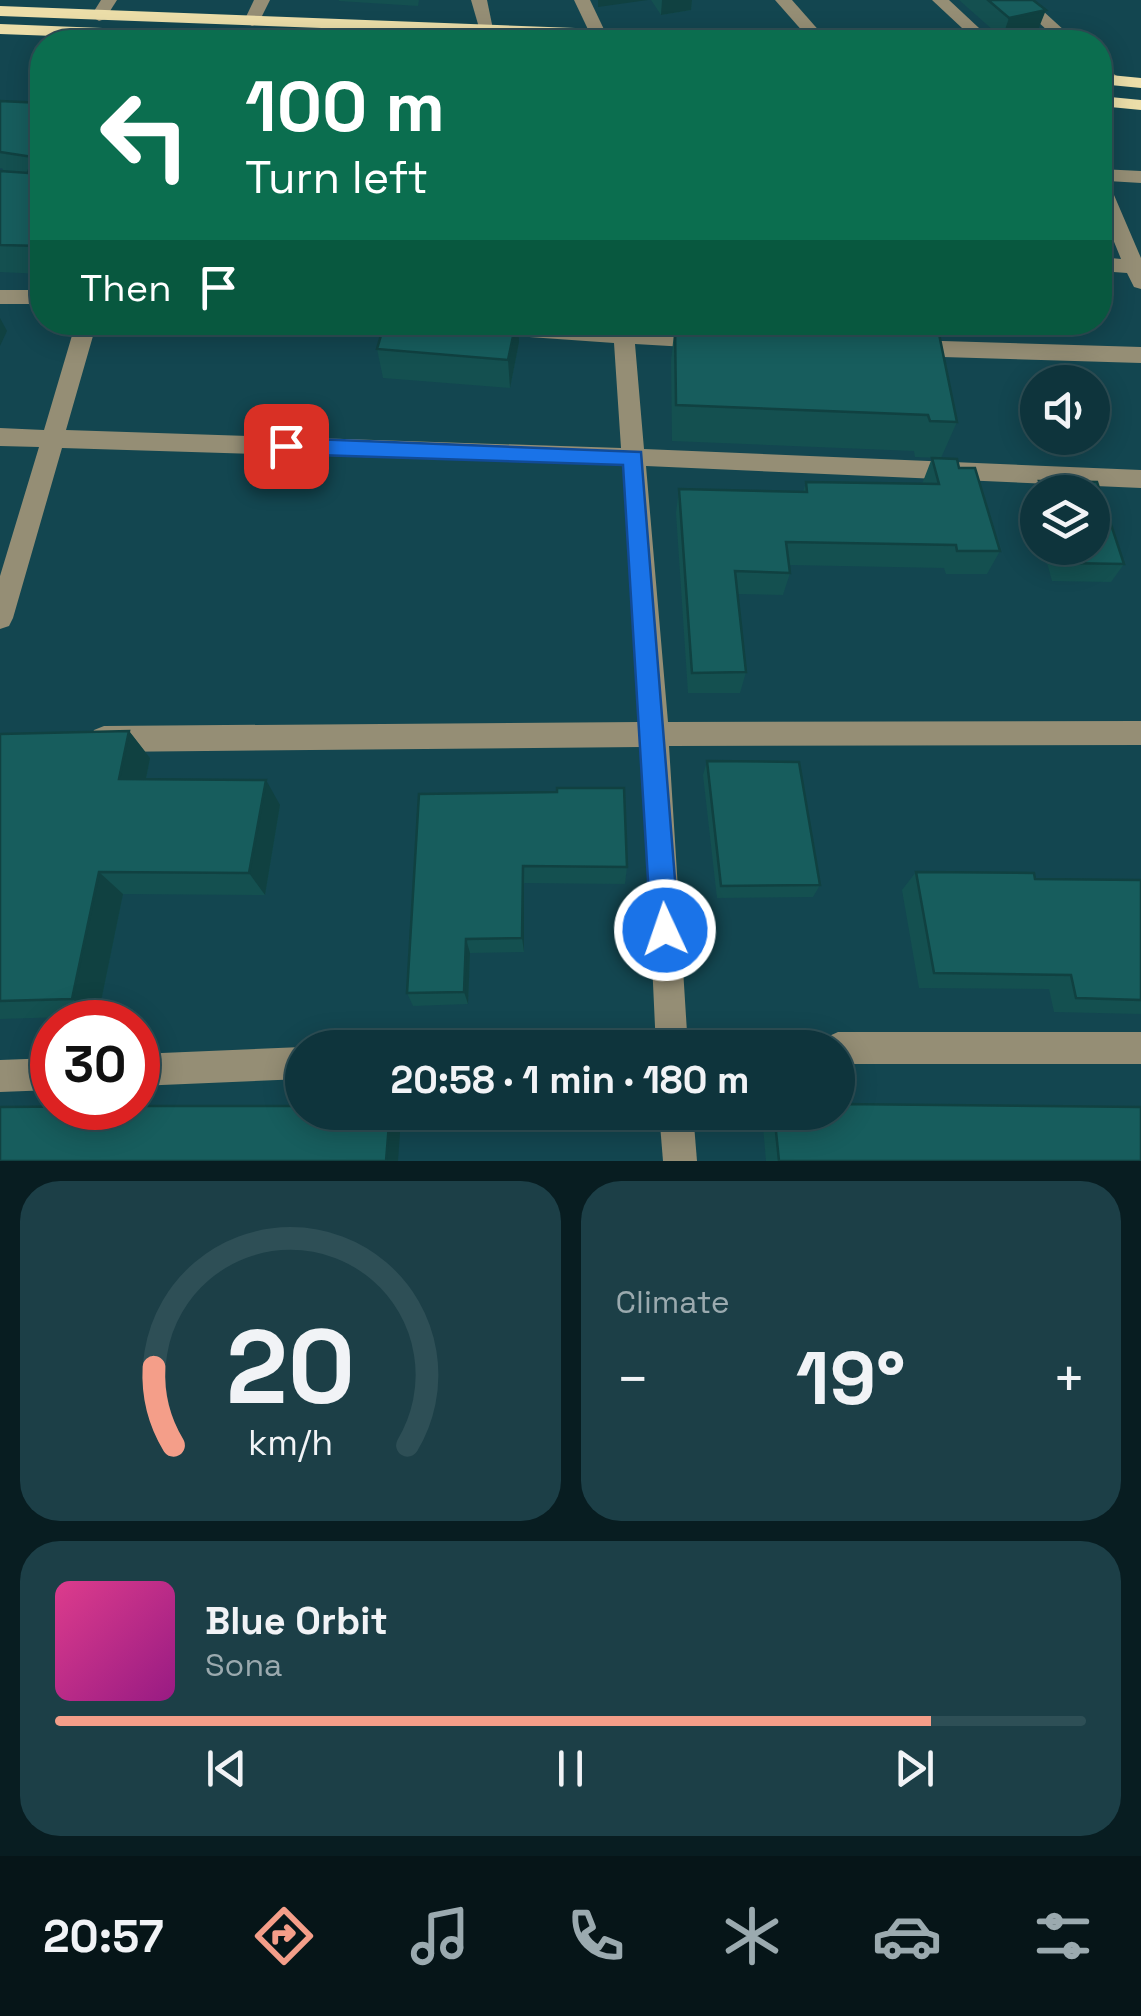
<!DOCTYPE html>
<meta charset="utf-8">
<style>
:root{--surface:#0e343c;--page:#1c3f47;--text:#f1f3f6;--muted:#9baaaf;--line:#2e4f56;--accent:#f49e89}
body{margin:0;font-family:"Space Grotesk",sans-serif;background:var(--page);color:var(--text);height:100vh;display:flex;flex-direction:column;font-size:38px;white-space:nowrap}
*{box-sizing:border-box;margin:0}
p{font-size:32px;color:var(--muted)}
.icon{flex:none;width:55px;height:55px;fill:none;stroke:currentColor;stroke-width:2;stroke-linecap:round;stroke-linejoin:round}
.map{position:relative;height:1161px;overflow:hidden}
.side{display:flex;flex-direction:column;gap:20px;padding:20px;background:#081d21;flex:1}
.side>*{flex:none}
.banner{position:absolute;left:30px;top:30px;width:1082px;height:305px;border-radius:40px;box-shadow:0 5px 25px #0003,0 0 0 2px var(--line);background:#0b6e4f;color:#fff;overflow:hidden}
.controls{position:absolute;left:1020px;top:365px;display:grid;gap:20px}
.controls a{display:grid;place-items:center;width:90px;height:90px;border-radius:50%;background:var(--surface);box-shadow:0 5px 25px #0003,0 0 0 2px var(--line);font-size:50px}
.speed{position:absolute;left:30px;top:1000px;display:flex;gap:20px;font-size:50px;font-weight:700;text-align:center}
.speed>*{display:grid;place-content:center;width:130px;height:130px;border-radius:50%;background:var(--surface);box-shadow:0 5px 25px #0003,0 0 0 2px var(--line);line-height:1}
.speed .limit{border:15px solid #d22;background:#fff;color:#111}
.pin{position:absolute;display:grid;place-items:center;width:85px;height:85px;color:#fff;margin:-42px;border-radius:20px;box-shadow:0 5px 15px #0006}
.me{position:absolute;width:110px;margin:-55px;rotate:357deg;stroke-linejoin:round;filter:drop-shadow(0 0 8px #0008)}
.turn{display:flex;align-items:center;gap:35px;height:210px;padding:0 50px;font-size:45px}
.turn .icon{width:130px;height:130px;stroke-width:2.5}
.turn b{display:block;font-size:70px;line-height:85px}
.then{display:flex;align-items:center;height:95px;padding:0 50px;background:#0003;gap:20px;font-size:38px}
.big{font-size:75px;font-weight:700;line-height:1.1}
.side .card{flex:1;display:flex;flex-direction:column;justify-content:center;gap:15px;min-width:0;padding:0 35px;border-radius:40px;background:var(--page)}
.side .dial{align-items:center;gap:0}
.dial svg{height:260px;overflow:visible;fill:none;stroke:var(--line);stroke-width:7;stroke-linecap:round;text-anchor:middle}
.dial text{fill:var(--text);stroke:none}
.song{display:flex;align-items:center;gap:30px}
.cover{width:120px;height:120px;border-radius:15px;background:linear-gradient(135deg,hsl(330 70% 55%),hsl(310 70% 35%))}
.played{height:10px;border-radius:5px;background:linear-gradient(90deg,var(--accent) 85%,var(--line) 85%)}
.keys{display:flex;justify-content:space-around;direction:ltr}
.heat{display:flex;justify-content:space-between;align-items:center;font-size:55px;direction:ltr}
.side .tiles{flex:1;display:grid;gap:20px;grid-template-columns:1fr 1fr}
.card:last-child{grid-column:span 2}
.trip{position:absolute;left:285px;top:1030px;width:570px;height:100px;border-radius:50px;background:var(--surface);box-shadow:0 5px 25px #0003,0 0 0 2px var(--line);font-weight:700;line-height:100px;text-align:center}
.tab-bar{display:flex;height:160px;justify-content:space-around;align-items:center;background:#061518;color:var(--muted)}
.tab-bar .icon{width:70px;height:70px}
.tab-bar .active{color:var(--accent)}
.tab-bar b{font-size:45px;color:var(--text)}
.map>svg:first-child{display:block}
.lines{fill:none;stroke-linecap:round;stroke-linejoin:round}
.minor{fill:#958e75;fill-rule:evenodd}
.major{fill:#ecdea9;fill-rule:evenodd}
.wall{fill:#145050}
.shaded-wall{fill:#104141}
.building{fill:#175d5d;stroke:#104141;stroke-width:2.5}
.route{fill:#1a73e8;stroke:#114b97;stroke-width:2.5}
</style>
<div class="map">
<svg width="1141" height="1161" viewBox="0 0 1141 1161">
<rect width="100%" height="100%" fill="#134650"/>
<g class="lines">
<g class="minor">
<polygon points="101,0 117,0 105,19 99,21 91,16"/>
<polygon points="254,0 270,0 258,24 252,26 244,21"/>
<polygon points="471,0 487,0 494,34 480,31"/>
<polygon points="574,0 590,0 610,42 594,42"/>
<polygon points="775,0 792,0 829,42 812,42"/>
<polygon points="932,0 949,0 994,42 977,42"/>
<polygon points="1014,0 1031,0 1077,42 1060,42"/>
<polygon points="1100,65 1117,76 1117,84 1100,79"/>
<polygon points="1100,169 1141,171 1141,183 1108,181 1141,258 1141,289 1134,287 1127,273 1100,271 1100,257 1121,259 1100,207"/>
<rect x="0" y="290" width="42" height="14"/>
<polygon points="76,322 97,322 66,430 621,448 614,343 415,329 405,322 535,322 613,328 613,322 634,322 634,329 704,334 715,341 704,348 635,344 644,449 1141,470 1141,488 646,466 668,722 1141,721 1141,745 669,746 688,1048 656,1048 642,747 104,752 94,748 90,739 94,730 104,726 640,722 623,465 62,448 13,618 9,626 0,629 0,576 39,447 0,446 0,428 44,430"/>
<polygon points="909,340 1141,347 1141,363 909,356 898,348"/>
<polygon points="838,1032 1141,1032 1141,1064 838,1064 838,1048 822,1048 827,1037"/>
<polygon points="302,1047 302,1079 138,1086 138,1054"/>
<polygon points="52,1058 52,1090 0,1092 0,1060"/>
<polygon points="659,1112 693,1112 697,1161 663,1161"/>
</g>
<g class="major">
<polygon points="0,6 602,29 691,37 699,42 0,16"/>
<polygon points="0,24 330,37 338,42 217,42 0,34"/>
<polygon points="1100,74 1141,78 1141,88 1100,84"/>
<polygon points="1100,96 1141,100 1141,110 1100,106"/>
</g>
</g>
<g class="wall">
<polygon points="339,0 419,0 418,6 339,1"/>
<polygon points="651,0 692,0 691,10 661,15"/>
<polygon points="959,0 1033,0 1038,30 1002,38"/>
<polygon points="0,101 42,103 42,274 0,272 0,171 4,171 2,168 0,168"/>
<polygon points="675,324 957,422 941,458 915,457 914,451 672,441 671,361"/>
<polygon points="519,342 510,388 383,378 377,349"/>
<polygon points="932,458 959,468 1000,551 987,574 946,574 944,568 789,565 790,573 783,595 738,594 746,672 740,693 688,693 676,513 679,489 803,492 806,482 922,484"/>
<polygon points="1039,481 1097,482 1124,564 1111,582 1052,581 1043,548 1092,548 1092,492 1038,492 1038,530 1029,500"/>
<polygon points="129,731 150,758 146,779 280,805 265,895 123,894 98,1016 0,1019 0,734"/>
<polygon points="707,761 820,885 813,897 717,898 703,775"/>
<polygon points="557,792 627,867 625,884 524,883 524,952 470,953 468,1004 413,1006 407,993"/>
<polygon points="916,872 1035,879 1141,880 1141,1014 1054,1012 1049,989 919,988 902,890"/>
<polygon points="765,1112 838,1112 1141,1161 766,1161 762,1115"/>
</g>
<g class="shaded-wall">
<polygon points="598,0 648,0 598,7"/>
<polygon points="662,0 692,0 691,10 661,15"/>
<polygon points="1046,10 1038,30 1002,38 1009,18"/>
<polygon points="0,318 7,331 0,346"/>
<polygon points="516,322 518,322 519,342 510,388 508,360"/>
<polygon points="129,731 150,758 141,804 119,779"/>
<polygon points="266,780 280,805 265,895 249,873"/>
<polygon points="523,866 524,883 524,952 522,938"/>
<polygon points="99,872 123,894 98,1016 72,999"/>
<polygon points="466,939 470,953 468,1004 464,992"/>
<polygon points="390,1112 396,1112 401,1118 398,1161 386,1161"/>
</g>
<g class="building">
<polygon points="988,0 1033,0 1046,10 1009,18"/>
<polygon points="0,101 42,103 42,246 0,245 0,171 28,173 33,157 0,152"/>
<polygon points="385,322 516,322 508,360 377,349"/>
<polygon points="675,324 939,334 957,422 930,421 928,415 676,405"/>
<polygon points="932,458 957,459 959,468 975,468 1000,551 957,551 956,545 786,542 790,573 735,571 746,672 692,673 679,489 807,492 806,482 939,484"/>
<polygon points="1039,481 1097,482 1124,564 1064,563 1059,548 1092,548 1092,492 1043,492"/>
<polygon points="129,731 119,779 266,780 249,873 99,872 72,999 0,1001 0,734"/>
<polygon points="707,761 799,762 820,885 721,886"/>
<polygon points="557,788 624,788 627,867 523,866 522,938 466,939 464,992 407,993 419,794 557,792"/>
<polygon points="916,872 1034,873 1035,879 1141,880 1141,1000 1076,998 1071,975 934,973"/>
<polygon points="838,1104 1141,1107 1141,1161 779,1161 774,1112 838,1112"/>
<polygon points="138,1106 302,1106 302,1112 390,1112 386,1161 0,1161 0,1107"/>
</g>
<polygon class="route" points="286,438 641,452 679,930 675,940 665,944 655,940 651,930 623,465 286,454 276,446"/>
</svg>
<div class="controls">
<a><svg class="icon" aria-label="sound" viewBox="0 0 24 24"><path d="M4 9h4l5-4v14l-5-4H4zM17 9q2 3 0 6"/></svg></a>
<a><svg class="icon" aria-label="layers" viewBox="0 0 24 24"><path d="M12 4l9 5-9 5-9-5zM3 14l9 5 9-5"/></svg></a>
</div>
<div class="speed"><div class="limit">30</div></div>
<div class="pin" style="left:286px;top:446px;background:#d93025"><svg class="icon" aria-label="arrive" viewBox="0 0 24 24"><path d="M6 21V4h12l-3 4 3 4H6"/></svg></div>
<svg class="me" style="left:665px;top:930px" viewBox="-20 -20 40 40"><circle r="17" fill="#1a73e8" stroke="#fff" stroke-width="3"/><path d="M0-11L8 9 0 5-8 9z" fill="#fff"/></svg>
<div class="trip">20:58 · 1 min · 180 m</div>
<div class="banner">
<div class="turn"><svg class="icon" aria-label="left" viewBox="0 0 24 24"><path d="M17 20v-9H6M10 6l-5 5 5 5"/></svg><div><b>100 m</b>Turn left</div></div>
<div class="then">Then<svg class="icon" aria-label="arrive" viewBox="0 0 24 24"><path d="M6 21V4h12l-3 4 3 4H6"/></svg></div>
</div>
</div>
<section class="side">
<div class="tiles">
<div class="card dial"><svg viewBox="0 0 100 80">
<path d="M14 69A42 42 0 1 1 86 69"/>
<path d="M14 69A42 42 0 0 1 8 45" stroke="#f49e89"/>
<text x="50" y="56" font-size="32" font-weight="700">20</text>
<text x="50" y="72" font-size="11">km/h</text>
</svg></div>
<div class="card"><p>Climate</p>
<div class="heat"><a>−</a><b class="big">19°</b><a>+</a></div>
</div>
<div class="card">
<div class="song"><i class="cover"></i><div><b>Blue Orbit</b><p>Sona</p></div></div>
<div class="played"></div>
<div class="keys"><svg class="icon" aria-label="previous" viewBox="0 0 24 24"><path d="M18 5L8 12l10 7zM5 5v14"/></svg><svg class="icon" aria-label="pause" viewBox="0 0 24 24"><path d="M8 5v14M16 5v14"/></svg><svg class="icon" aria-label="next" viewBox="0 0 24 24"><path d="M6 5l10 7-10 7zM19 5v14"/></svg></div>
</div>
</div>
</section>
<nav class="tab-bar">
<b>20:57</b>
<svg class="icon active" aria-label="directions" viewBox="0 0 24 24"><path d="M12 3l9 9-9 9-9-9zM9 14v-3h6M13 9l2 2-2 2"/></svg>
<svg class="icon" aria-label="music" viewBox="0 0 24 24"><path d="M9 18V5l10-2v13"/><circle cx="6" cy="18" r="3"/><circle cx="16" cy="16" r="3"/></svg>
<svg class="icon" aria-label="phone" viewBox="0 0 24 24"><path d="M5 4h4l2 5-3 2q2 4 5 5l2-3 5 2v4C11 20 4 13 5 4z"/></svg>
<svg class="icon" aria-label="climate" viewBox="0 0 24 24"><path d="M12 3v18M4 7l16 10M4 17L20 7"/></svg>
<svg class="icon" aria-label="car" viewBox="0 0 24 24"><path d="M5 17H2v-5l4-1 3-4h7l3 4 3 1v5h-3M9 17h6M6 11h13"/><circle cx="7" cy="17" r="2"/><circle cx="17" cy="17" r="2"/></svg>
<svg class="icon" aria-label="filters" viewBox="0 0 24 24"><path d="M4 7h16M4 17h16"/><circle cx="9" cy="7" r="2"/><circle cx="15" cy="17" r="2"/></svg>
</nav>
